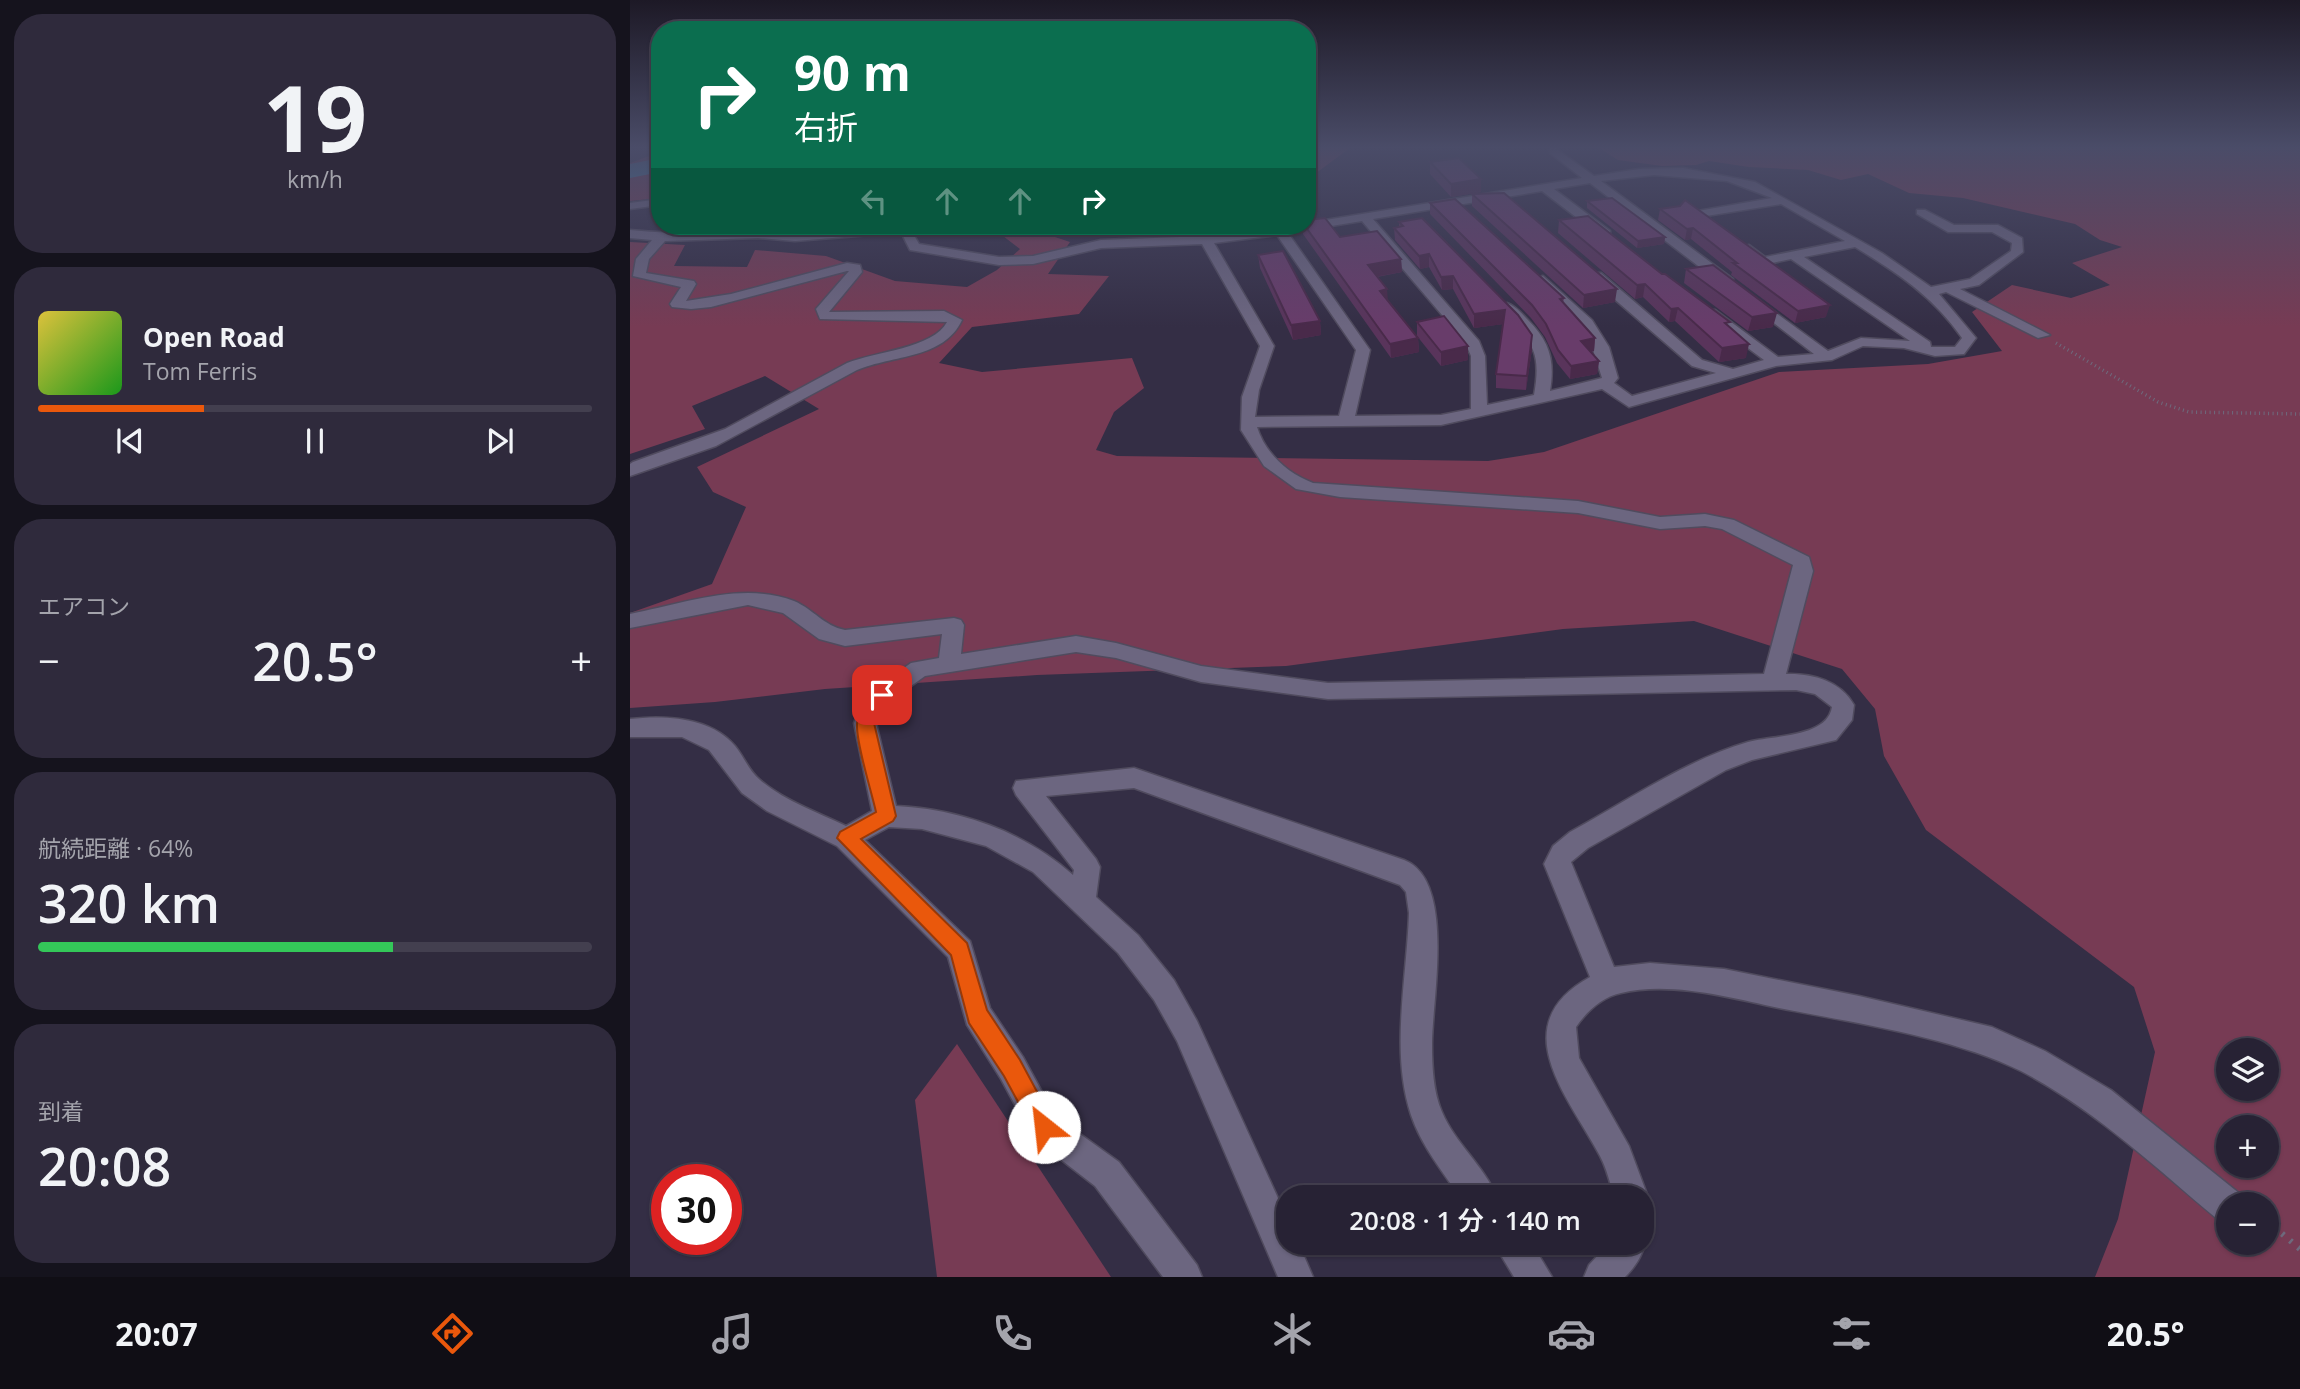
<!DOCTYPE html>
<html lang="ja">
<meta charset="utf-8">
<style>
:root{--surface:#272234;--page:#2f2a3c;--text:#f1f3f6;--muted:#a4a4ac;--line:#433f4f;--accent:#ea580c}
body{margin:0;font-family:"Open Sans","Noto Sans JP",sans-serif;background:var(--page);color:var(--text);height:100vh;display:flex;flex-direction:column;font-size:26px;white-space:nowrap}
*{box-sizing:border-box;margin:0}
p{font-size:23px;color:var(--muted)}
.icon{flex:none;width:38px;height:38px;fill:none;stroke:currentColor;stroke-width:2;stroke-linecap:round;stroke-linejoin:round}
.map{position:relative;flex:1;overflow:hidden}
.drawer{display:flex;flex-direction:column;gap:14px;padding:14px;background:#15131d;width:630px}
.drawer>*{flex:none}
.guide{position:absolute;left:21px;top:21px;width:665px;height:214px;border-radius:28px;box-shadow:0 2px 5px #0004,0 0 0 2px var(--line);background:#0b6e4f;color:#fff;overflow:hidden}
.controls{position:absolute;left:1586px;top:1038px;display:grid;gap:14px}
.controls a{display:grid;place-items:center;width:63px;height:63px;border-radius:50%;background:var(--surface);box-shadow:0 2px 5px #0004,0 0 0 2px var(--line);font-size:35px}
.speed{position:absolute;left:21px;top:1164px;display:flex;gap:14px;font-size:35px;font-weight:700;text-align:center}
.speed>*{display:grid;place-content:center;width:91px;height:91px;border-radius:50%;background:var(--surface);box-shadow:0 2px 5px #0004,0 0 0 2px var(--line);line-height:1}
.speed .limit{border:10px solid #d22;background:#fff;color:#111}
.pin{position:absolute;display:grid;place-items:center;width:60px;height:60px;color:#fff;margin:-30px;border-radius:14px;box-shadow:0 4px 10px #0006}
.me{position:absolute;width:77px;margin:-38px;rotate:331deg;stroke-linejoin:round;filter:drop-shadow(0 0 5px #0008)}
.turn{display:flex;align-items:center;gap:24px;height:147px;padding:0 28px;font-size:32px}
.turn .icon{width:91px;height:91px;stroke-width:2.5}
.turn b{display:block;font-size:49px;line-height:60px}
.lanes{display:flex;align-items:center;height:66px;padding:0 28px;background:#0003;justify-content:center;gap:35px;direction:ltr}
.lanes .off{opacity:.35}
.big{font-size:52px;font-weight:600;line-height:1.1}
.drawer .tile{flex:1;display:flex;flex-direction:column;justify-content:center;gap:10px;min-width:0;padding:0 24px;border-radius:28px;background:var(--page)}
.drawer .dial{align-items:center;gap:0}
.dial b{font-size:91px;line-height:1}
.song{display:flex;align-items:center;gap:21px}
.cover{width:84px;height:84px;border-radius:10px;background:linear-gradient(135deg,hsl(50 70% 55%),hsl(120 70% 35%))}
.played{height:7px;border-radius:4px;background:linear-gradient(90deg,var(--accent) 30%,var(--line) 30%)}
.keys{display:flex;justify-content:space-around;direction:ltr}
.heat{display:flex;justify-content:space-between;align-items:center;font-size:38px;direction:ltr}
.charge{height:10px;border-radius:5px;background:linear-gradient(90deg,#34c759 64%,var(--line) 0)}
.trip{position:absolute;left:646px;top:1185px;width:378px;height:70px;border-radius:28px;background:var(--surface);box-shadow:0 2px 5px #0004,0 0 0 2px var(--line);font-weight:600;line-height:70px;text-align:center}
.dock{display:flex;height:112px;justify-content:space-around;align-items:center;background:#100e15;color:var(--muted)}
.dock .icon{width:49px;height:49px}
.dock .selected{color:var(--accent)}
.dock b{font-size:32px;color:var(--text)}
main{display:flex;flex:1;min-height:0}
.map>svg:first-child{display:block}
.green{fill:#773b54;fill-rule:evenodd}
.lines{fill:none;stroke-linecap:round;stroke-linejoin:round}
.river{fill:#3d83aa;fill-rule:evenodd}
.minor-casing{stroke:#504b5e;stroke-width:3}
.path-far1{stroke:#6e6a7d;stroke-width:3.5;stroke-dasharray:1 3.5;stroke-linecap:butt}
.path{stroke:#6e6a7d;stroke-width:6;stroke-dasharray:2.5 8;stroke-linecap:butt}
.minor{fill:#6c6680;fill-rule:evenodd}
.wall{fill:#59345b}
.shaded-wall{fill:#492a4a}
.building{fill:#683c6a;stroke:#492a4a;stroke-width:2}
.route{fill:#ea580c;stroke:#983908;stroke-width:2}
</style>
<main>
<section class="drawer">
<div class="tile dial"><b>19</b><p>km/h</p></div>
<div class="tile">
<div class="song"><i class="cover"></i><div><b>Open Road</b><p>Tom Ferris</p></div></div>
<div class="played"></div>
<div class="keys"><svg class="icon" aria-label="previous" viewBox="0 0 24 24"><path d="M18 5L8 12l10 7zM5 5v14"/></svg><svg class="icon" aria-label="pause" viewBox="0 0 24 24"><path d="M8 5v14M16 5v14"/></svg><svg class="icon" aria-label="next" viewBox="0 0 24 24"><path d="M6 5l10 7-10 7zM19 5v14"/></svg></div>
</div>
<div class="tile"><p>エアコン</p>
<div class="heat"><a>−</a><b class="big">20.5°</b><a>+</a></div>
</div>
<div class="tile"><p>航続距離 · 64%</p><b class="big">320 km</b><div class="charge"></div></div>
<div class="tile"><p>到着</p><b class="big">20:08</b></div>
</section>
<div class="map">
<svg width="1670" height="1277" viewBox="0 0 1670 1277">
<rect width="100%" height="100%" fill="#342e45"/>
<g class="green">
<polygon points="677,148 720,148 682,176 677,176"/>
<path d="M969,148H1670V1277H1465L1488,1219L1525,1052L1504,987L1296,830L1254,756L1245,709L1212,669L1064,621L933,629L656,666L407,675L195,689L85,702L0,708V613L82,584L116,507L83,492L67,467L189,409L135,376L62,406L75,429L0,454V242L55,245L44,266L117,267L125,250L196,256L265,281L337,287L367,270L390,249L360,226H411L425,237L440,242L418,274L479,276L449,314L342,327L309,363L352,372L502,358L514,388L484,412L466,450L487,456L858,461L914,452L1149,372L1298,364L1372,351L1342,312L1382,285L1441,298L1480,285L1442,263L1492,247L1470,240L1445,224L1333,198L1279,193L1238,174L1211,180L1178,170L1119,167L1079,161L1066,165L1032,166L988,160ZM1598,1050H1636V1088H1598ZM1598,1127H1636V1166H1598ZM1598,1204H1636V1242H1598Z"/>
<polygon points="30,152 30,198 0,201 0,163"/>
<polygon points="327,1044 481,1277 307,1277 285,1100"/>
</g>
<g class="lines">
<polygon class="river" points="30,158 30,172 0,178 0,164"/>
<g class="minor-casing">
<g id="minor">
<path d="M925,148L964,176L1009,169L1053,168L1125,182L1252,253L1301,287L1340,279L1381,251L1382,243L1362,232H1318L1287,214V210H1295L1324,225H1368L1392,238L1393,252L1349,285L1330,289L1420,335L1408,338L1316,292L1309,294L1346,338L1334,354L1305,356L1274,348L1233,346L1202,360L1146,366L999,407L972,389L811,425L627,427C635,453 657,473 683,483L948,501L1030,517L1075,514L1104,520L1179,557L1183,571L1156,674C1182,673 1211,681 1224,705L1222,720L1206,740L1122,760L1096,770L958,848L941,862L984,967L1020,963L1094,969L1229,996L1362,1027L1415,1051L1481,1090L1610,1194L1614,1204H1598V1223L1586,1218C1524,1166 1464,1109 1391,1071C1322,1037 1225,1023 1149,1008C1101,998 1041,981 991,993C972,997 957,1011 946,1027L949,1058L999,1146L1018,1197L1012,1209V1197H984C980,1183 977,1169 970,1156C938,1096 873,1025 960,977L914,864L923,846L940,832C997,801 1056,760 1118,742C1143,735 1197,738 1202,707L1185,694L1166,690L698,699L571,682L486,658L446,652L295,676L260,701L246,723L266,806C330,809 395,832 443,875L444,870L386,795L383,788L386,781L504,768L774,860C826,880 802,999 802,1044C802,1066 803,1092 812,1112C825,1143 854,1166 867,1197H830C812,1171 791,1145 781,1115C760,1052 777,978 779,913L776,892L770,885L504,788L416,796L466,859L470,867L466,897L508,935L544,980L567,1021L658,1220V1242H668L683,1277H648L547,1041L524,1000L488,953L403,872L356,846L292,829L259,827L235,840L340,941L360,1008L393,1057L425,1116L489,1162L567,1265L572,1277H533L465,1186L403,1138L371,1079L337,1025L318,957L207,846L137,811L112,793L79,750L52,737H0V719C35,715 81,717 105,746C114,757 119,771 130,780C155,801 187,812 216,826L242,811L224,723L229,710L244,689L281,663L309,658L312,634L215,646L189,639L153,613L118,605L0,628V614C52,604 113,581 164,601C183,609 194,626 215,630L324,618L331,620L334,625L331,654L446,636L486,643L571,666L698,683L1134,674L1163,565L1092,529L1075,526L1030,529L948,513L710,497L666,489L634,466L611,430L612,397L630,346L572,244L471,248L403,264L369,265L280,250L273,236L277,232L165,241L128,238L35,241L19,259L16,273L64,281L66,284L56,301L101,294L217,263L230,265L232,272L199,312L314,311L332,320C314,359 263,355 227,370L86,446L0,476V464L3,462L95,429L217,363C244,352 304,348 317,322L190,319L186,309L219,271H217L81,307L61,309L42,307L40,304L51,287L3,276L6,259L22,240L0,238V230C102,240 205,226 307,226L291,230L285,237L289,244L369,257L403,256L471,240L576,236L677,226V223L952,178L920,153V149ZM1024,175L1097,181L1142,198L1062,212V216L1079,229L1089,226L1076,216L1151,204L1215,241L1135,257L1119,245L1109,248L1133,265L1161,259L1280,341L1231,338L1198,351L1124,297L1119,298V304L1184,354L1148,357L1085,310H1075V316L1134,360L1103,369L1072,360L971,273H961V279L1062,366L1086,373L1002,396L984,383L988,378L979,347L962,320L913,276L908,277V283L958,334L972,378L920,391C925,361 920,342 898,320C892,314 886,306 877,303L870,307C898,342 913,345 904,395L857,405L855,356L849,341L743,219L912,191L972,237H980V231L924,189L960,183L1093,285H1103V279L971,181ZM732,221L835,342L841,356V409L811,415L725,416L740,350L658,233ZM647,235L726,350L709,416L625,417L629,390L644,346L584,243ZM1225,247C1266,272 1304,297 1332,338L1325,347H1301L1300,342L1174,257Z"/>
<polygon points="30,199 30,205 0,209 0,203"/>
<polygon points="322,226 427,226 421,230 357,234"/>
<path d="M1012,1231L1016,1242C1011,1257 1006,1266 995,1277H954L959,1265L980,1242H1012Z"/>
<polygon points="863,1242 901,1242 922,1277 884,1277"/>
</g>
</g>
<polyline class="path-far1" points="1426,343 1528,402 1559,412 1670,414"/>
<polyline class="path" points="1636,1220 1670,1249"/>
<use href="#minor" class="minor"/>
</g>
<g class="wall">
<polygon points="800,162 851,192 821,197 800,174"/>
<polygon points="842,194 985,302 953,308 842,206"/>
<polygon points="957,201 1035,237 1034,244 1007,248 957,208"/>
<polygon points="800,203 934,298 933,303 965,338 964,351 961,352 969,361 967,374 940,379 927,363 915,337 901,318 800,214"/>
<polygon points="1050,206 1196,317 1165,323 1101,275 1102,272 1061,239 1055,240 1028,220 1030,209"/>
<polygon points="929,220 1099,327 1116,358 1089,362 1045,321 1039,322 1013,297 1005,299 928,233"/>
<polygon points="769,222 902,349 896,390 866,388 866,374 873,324 844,328 823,289 812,290 799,267 790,269 765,240 764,228 769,227"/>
<polygon points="672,226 677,226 771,259 772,272 747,277 758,300 788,338 789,352 761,358 673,234"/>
<polygon points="628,255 690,321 691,335 663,340 630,268"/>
<polygon points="1056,269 1143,327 1118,331 1054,283"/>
<polygon points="787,322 838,360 811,366 787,336"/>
</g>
<g class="shaded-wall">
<polygon points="851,179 851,192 821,197 821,184"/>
<polygon points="1063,228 1061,239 1055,240 1057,229"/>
<polygon points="1035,237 1034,244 1007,248 1008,241"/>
<polygon points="799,254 799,267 790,269 789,256"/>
<polygon points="771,259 772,272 739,278 738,265"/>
<polygon points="823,276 823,289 812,290 811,277"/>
<polygon points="1015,284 1013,297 1005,299 1007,285"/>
<polygon points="757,289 758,302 750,291"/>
<polygon points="987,289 985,302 953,308 954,295"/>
<polygon points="1200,305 1196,317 1165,323 1168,311"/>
<polygon points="1048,308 1045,321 1039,322 1041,309"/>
<polygon points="875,310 874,324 844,328 844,314"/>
<polygon points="1147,313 1143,327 1118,331 1122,317"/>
<polygon points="690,321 691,335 663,340 661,325"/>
<polygon points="902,335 902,349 896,390 897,376"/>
<polygon points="788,338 789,352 761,358 760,344"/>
<polygon points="965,338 964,351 950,354 951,341"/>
<polygon points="1119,344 1116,358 1089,362 1092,348"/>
<polygon points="838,346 838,360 811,366 811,352"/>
<polygon points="969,361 967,374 940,379 941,366"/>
</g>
<g class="building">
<polygon points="829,158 851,179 821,184 800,162"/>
<polygon points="874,193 987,289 954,295 842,194"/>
<polygon points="982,198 1035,237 1008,241 957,201"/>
<polygon points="825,199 934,298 930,299 965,338 951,341 969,361 941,366 928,350 916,324 902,305 800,203"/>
<polygon points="1055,200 1200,305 1168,311 1103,263 1107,263 1063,228 1057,229 1030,209 1050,206"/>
<polygon points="958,216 1032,274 1035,274 1100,322 1095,323 1119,344 1092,348 1048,308 1041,309 1015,284 1007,285 929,220"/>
<polygon points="695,218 710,237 747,231 771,259 738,265 757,289 750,291 788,338 760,344 675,226 677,226 677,220"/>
<polygon points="792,218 888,315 902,335 897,376 866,374 875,310 844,314 823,276 811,277 799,254 789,256 764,228 773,226 769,222"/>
<polygon points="653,251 690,321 661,325 628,255"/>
<polygon points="1083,265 1147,313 1122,317 1056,269"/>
<polygon points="814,316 838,346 811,352 787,322"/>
</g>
<linearGradient id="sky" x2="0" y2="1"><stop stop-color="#1d1926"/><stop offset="0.45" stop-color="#4a4c68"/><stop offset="1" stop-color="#4a4c68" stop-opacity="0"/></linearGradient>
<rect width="1670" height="327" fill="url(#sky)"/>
<path class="route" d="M252,689L261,695L244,723L266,816L263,821L231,839L337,943L357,1010L390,1060L426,1127L423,1135L414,1139L406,1135L374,1076L339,1023L321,955L207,838L210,832L246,812C241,789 226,744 227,724C227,711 241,693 252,689Z"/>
</svg>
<div class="controls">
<a><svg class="icon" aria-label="layers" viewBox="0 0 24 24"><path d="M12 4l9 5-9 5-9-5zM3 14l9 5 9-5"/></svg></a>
<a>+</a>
<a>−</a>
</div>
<div class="speed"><div class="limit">30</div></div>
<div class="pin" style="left:252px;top:695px;background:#d93025"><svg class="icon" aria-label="arrive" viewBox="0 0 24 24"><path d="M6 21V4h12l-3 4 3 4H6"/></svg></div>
<svg class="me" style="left:414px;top:1127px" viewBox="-20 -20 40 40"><circle r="19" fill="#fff"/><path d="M0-13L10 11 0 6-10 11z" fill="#ea580c"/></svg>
<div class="trip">20:08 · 1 分 · 140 m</div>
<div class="guide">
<div class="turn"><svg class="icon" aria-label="right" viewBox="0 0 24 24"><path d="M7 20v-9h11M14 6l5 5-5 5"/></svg><div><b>90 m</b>右折</div></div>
<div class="lanes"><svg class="icon off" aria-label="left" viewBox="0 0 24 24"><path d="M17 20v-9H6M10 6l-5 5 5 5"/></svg><svg class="icon off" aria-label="ahead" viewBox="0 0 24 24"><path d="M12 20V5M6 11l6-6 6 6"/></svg><svg class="icon off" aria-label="ahead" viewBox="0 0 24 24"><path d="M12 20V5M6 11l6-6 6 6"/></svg><svg class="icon" aria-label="right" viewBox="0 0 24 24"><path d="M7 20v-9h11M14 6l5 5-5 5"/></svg></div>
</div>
</div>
</main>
<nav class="dock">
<b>20:07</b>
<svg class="icon selected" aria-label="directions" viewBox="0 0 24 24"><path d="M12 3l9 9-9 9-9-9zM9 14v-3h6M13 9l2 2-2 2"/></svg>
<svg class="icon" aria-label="music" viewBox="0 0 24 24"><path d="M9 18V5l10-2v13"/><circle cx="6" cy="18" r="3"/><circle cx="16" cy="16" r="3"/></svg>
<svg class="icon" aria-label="phone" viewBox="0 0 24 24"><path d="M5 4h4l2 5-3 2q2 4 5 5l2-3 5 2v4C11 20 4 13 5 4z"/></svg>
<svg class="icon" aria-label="climate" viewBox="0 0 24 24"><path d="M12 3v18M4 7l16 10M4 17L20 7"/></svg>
<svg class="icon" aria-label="car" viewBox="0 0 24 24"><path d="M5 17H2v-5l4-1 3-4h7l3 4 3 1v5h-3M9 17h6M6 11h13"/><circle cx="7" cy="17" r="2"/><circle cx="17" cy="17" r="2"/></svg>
<svg class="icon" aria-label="filters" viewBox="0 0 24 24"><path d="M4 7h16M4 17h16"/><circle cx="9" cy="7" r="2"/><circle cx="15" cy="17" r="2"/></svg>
<b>20.5°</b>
</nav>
